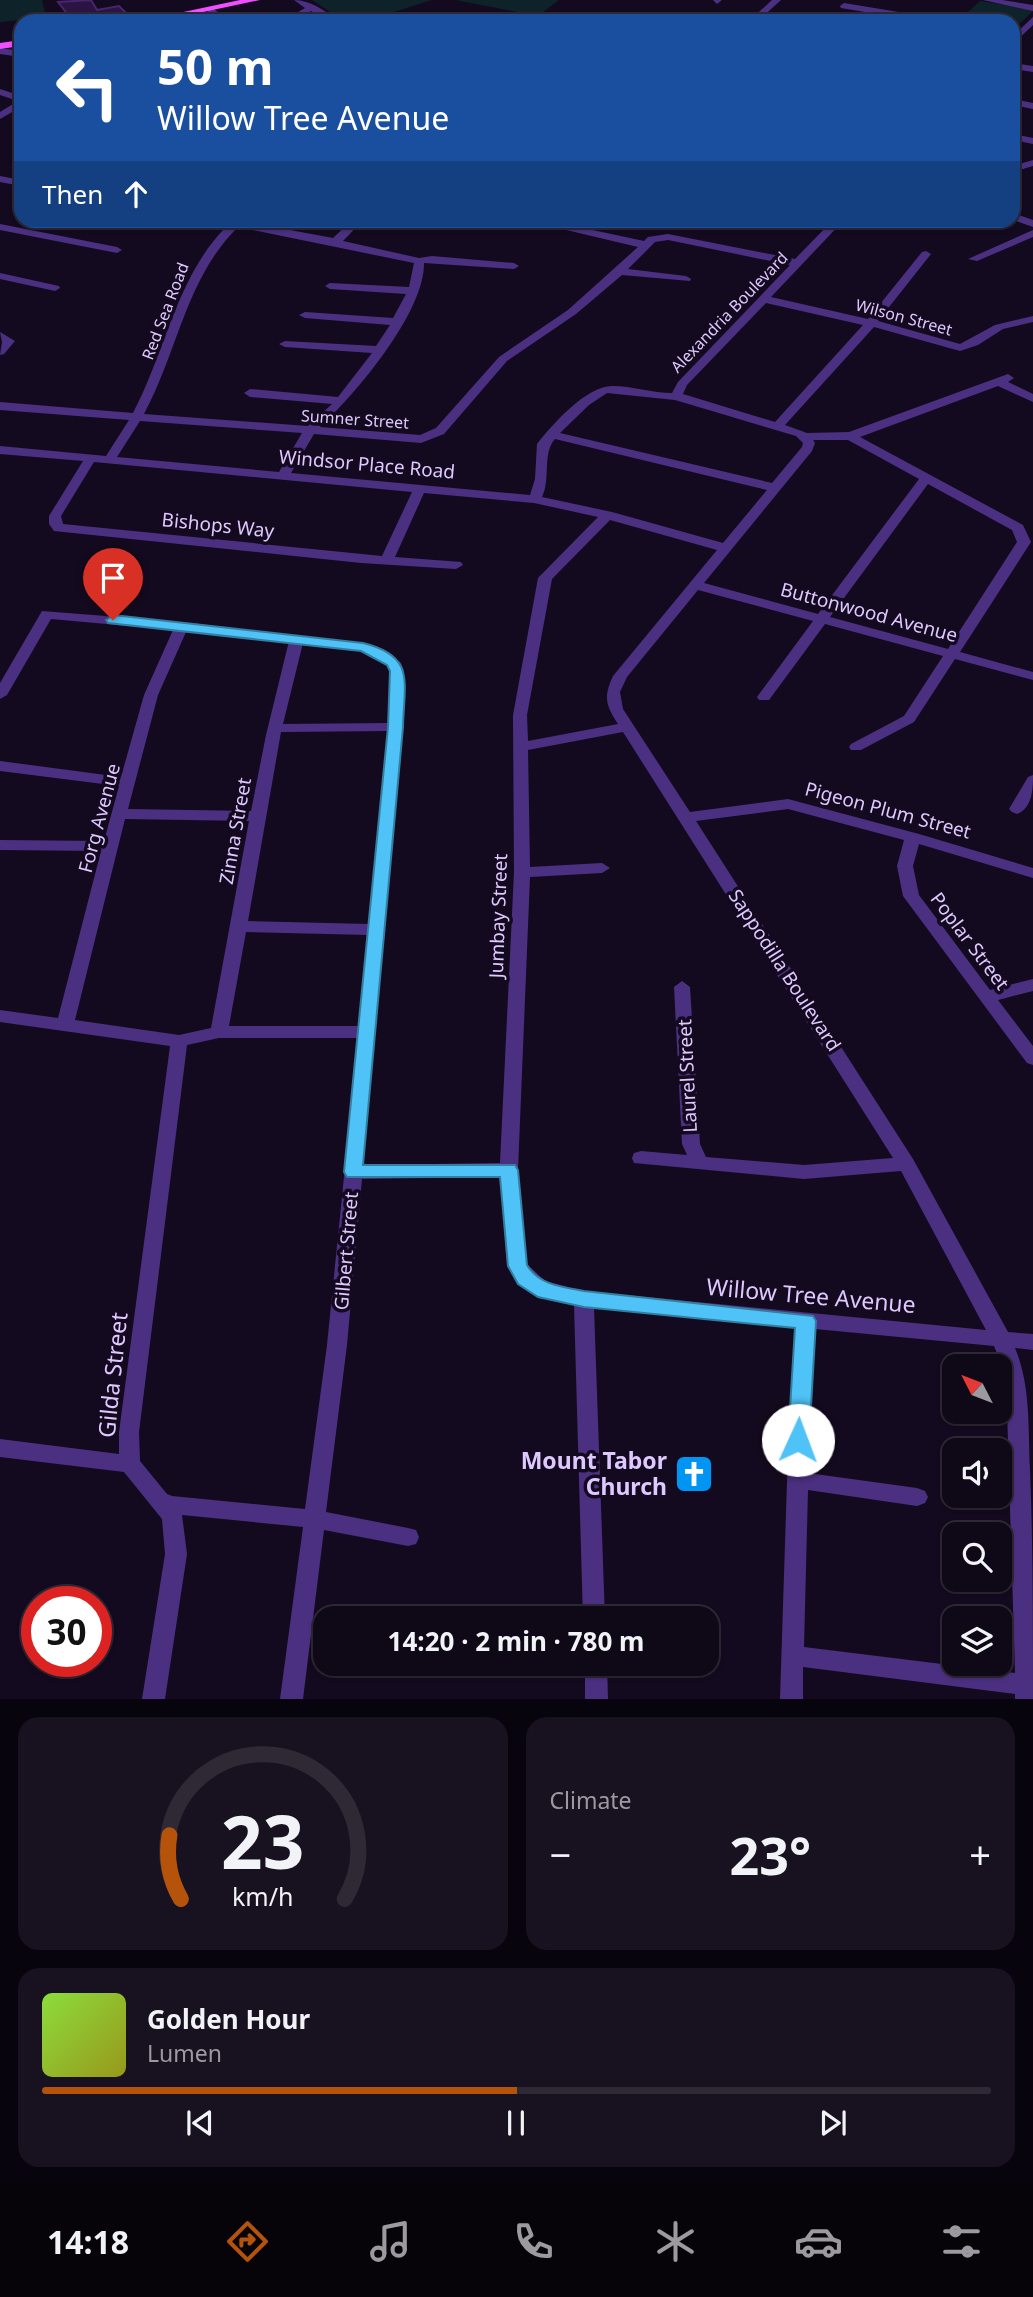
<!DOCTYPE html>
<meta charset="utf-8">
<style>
:root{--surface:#0f0817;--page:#181120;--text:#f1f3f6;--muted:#9b9aa1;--line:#2f2936;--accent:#b45309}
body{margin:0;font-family:"Noto Sans",sans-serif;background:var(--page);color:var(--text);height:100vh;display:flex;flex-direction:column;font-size:26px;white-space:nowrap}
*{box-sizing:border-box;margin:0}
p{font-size:23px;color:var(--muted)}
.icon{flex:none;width:38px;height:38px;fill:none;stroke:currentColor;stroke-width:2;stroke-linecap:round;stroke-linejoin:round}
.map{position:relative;height:1699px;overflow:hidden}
.sheet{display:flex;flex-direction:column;gap:18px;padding:18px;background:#08040d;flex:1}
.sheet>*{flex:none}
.guide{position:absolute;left:14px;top:14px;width:1006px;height:214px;border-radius:21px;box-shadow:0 2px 5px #0004,0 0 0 2px var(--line);background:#1a4fa0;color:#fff;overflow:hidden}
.needle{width:46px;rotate:312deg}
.fabs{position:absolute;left:942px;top:1354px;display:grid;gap:14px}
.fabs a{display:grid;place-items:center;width:70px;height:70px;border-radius:14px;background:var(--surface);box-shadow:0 2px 5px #0004,0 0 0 2px var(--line);font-size:35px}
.speed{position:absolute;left:21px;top:1586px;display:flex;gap:14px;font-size:35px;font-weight:700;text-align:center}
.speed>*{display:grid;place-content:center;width:91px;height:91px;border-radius:50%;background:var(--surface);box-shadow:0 2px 5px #0004,0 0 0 2px var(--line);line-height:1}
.speed .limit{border:10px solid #d22;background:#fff;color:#111}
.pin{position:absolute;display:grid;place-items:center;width:60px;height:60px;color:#fff;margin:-72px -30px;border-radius:50% 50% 50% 0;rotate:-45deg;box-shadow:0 0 7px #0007}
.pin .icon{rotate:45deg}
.me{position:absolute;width:77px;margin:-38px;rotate:2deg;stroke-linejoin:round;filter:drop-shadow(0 0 5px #0008)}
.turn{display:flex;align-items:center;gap:24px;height:147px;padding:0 28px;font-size:32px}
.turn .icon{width:91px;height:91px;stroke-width:2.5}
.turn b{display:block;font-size:49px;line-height:60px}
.then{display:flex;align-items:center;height:66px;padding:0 28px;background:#0003;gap:14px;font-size:26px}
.big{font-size:52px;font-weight:700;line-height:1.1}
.sheet .widget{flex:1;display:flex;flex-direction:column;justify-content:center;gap:10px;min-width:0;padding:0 24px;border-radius:21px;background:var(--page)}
.sheet .dial{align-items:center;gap:0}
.dial svg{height:182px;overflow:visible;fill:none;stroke:var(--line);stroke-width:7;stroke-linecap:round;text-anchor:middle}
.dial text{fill:var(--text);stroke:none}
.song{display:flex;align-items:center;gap:21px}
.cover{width:84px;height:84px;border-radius:10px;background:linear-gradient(135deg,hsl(90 70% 55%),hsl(60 70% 35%))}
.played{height:7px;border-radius:4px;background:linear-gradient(90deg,var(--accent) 50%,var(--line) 50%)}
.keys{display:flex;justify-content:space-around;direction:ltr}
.heat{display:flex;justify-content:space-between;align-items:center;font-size:38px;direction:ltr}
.sheet .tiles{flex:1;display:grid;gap:18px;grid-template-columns:1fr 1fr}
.widget:last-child{grid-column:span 2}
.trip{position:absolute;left:313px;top:1606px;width:406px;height:70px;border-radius:21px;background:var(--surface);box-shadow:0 2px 5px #0004,0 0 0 2px var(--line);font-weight:700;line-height:70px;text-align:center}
.tab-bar{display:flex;height:112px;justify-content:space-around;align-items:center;background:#060309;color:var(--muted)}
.tab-bar .icon{width:49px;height:49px}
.tab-bar .current{color:var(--accent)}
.tab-bar b{font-size:32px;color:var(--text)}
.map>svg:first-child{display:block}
.green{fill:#0d2229}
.building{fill:#2b1441;stroke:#492470;stroke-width:2}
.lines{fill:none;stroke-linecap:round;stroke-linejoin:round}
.minor{fill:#4b3082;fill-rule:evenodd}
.major{fill:#f04fff;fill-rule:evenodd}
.route{fill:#4fc3f7;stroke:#337fa1;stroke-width:2}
.labels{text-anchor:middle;stroke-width:7;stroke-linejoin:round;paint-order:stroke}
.far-street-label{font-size:16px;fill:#dec8ff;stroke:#140a1f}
.street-label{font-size:19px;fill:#dec8ff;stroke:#140a1f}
.near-street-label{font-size:23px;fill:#dec8ff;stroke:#140a1f}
.near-poi-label{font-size:23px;font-weight:bold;fill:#dec8ff;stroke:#140a1f;text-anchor:end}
</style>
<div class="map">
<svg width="1033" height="1699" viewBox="0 0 1033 1699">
<rect width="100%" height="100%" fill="#140a1f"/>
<g class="green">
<polygon points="0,0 42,0 46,18 0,22"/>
<polygon points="312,0 432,0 365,21 344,21"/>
<polygon points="455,0 559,0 538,16"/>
<polygon points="980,1 1033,9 1033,11 1013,30 1013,21 958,21"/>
</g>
<polygon class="building" points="91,0 97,10 119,6 130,17 73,21 72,16 69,16 58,2"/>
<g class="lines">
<g class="minor">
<path d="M294,0C310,0 326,11 338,21H328L311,11L293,21H283L305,8Z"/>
<polygon points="713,0 722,0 717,4"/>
<polygon points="772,0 781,0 758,21 749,21"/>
<polygon points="983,0 1002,0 1033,5 1033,11"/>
<polygon points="844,3 935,18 939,21 919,21 841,8 840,6"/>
<polygon points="210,7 213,8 228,21 219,21 206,10"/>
<polygon points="1033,17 1033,25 1013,44 1013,36"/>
<polygon points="0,48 21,51 21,57 0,54"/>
<polygon points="1013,63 1033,66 1033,72 1013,69"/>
<polygon points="0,89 21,96 21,107 0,119 0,112 18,101 0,95"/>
<polygon points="1013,99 1033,103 1033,109 1013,105"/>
<polygon points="1013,134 1033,138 1033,144 1013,140"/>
<polygon points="1033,160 1033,166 1013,172 1013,166"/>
<polygon points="0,176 21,180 21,186 0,182"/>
<polygon points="1013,213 1033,220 1033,227 1013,220"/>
<path d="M212,220H236L333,238L352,220H363L343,241L419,258L432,256L514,263L519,266L514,269L424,263C425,312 355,395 320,427L420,435L436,428L499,357L568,310L638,247L524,220H546L644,241L648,237L668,234L795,259L833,220H844L771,297L868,319L922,252L926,251L931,254L878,321L960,344L995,325L1033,316V322L1003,329L978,345L960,351L874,327L785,425L807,433L849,432L1008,374L1014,378L1008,382L1033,394V402L998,386L860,437L1023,525L1031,542L960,652L1033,672V680L955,659L914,722L861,750H851L849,747L851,744L904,716L943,656L825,624L769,700H759L757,697L813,621L698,590L627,677L620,692L623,709L690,812L788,799L919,834L1033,868V878L919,844L913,866L919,895L990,990L1033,979V991L998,1000L1033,1046V1065L1027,1063L903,896L897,866L904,840L788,809L696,821L913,1159L1008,1332L1033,1334V1350L1015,1348C1031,1386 1028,1429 1030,1469C1033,1546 1033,1622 1033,1699H1015V1694L803,1667V1699H780L789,1420L796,1327L594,1308L605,1619H583L574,1305C547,1299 521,1292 507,1266L500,1177L362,1179L347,1345L326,1512L408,1528L416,1530L419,1537L416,1544L408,1546L324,1530L303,1699H280L303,1527L182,1515L187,1554L165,1699H142L165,1554L162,1519L124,1472L0,1457V1439L119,1454V1432L170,1046L0,1022V1010L58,1018L101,851L0,850V840L104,841L119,786L0,771V761L121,777L144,695L173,630L51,619L7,695L0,699V683L42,611L182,622L368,644L391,654L401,663L404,671L403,727L363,1165L500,1163L514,872L513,715L538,578L598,517L534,503L424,493L395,557L461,562L463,565L456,569L361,563L54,531L49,524V516L83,461L0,454V446L106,456L129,420L0,410V402L133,413C166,351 176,276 228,225ZM238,227L414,263L409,287L330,283L325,286L330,289L406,294L393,318L305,312L299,315L305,318L390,325L376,346L285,341L279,344L285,347L372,353L338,397L250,389L244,393L250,397L332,404L308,426L144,414C178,351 186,278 238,227ZM668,240L790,265L678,382L672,393C652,393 632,386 612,386C586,386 552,425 537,444L535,479L530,495L291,473L314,434L421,443L444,434L507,361L576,314L622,275L690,281L691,279L686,276L628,269L655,242ZM766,303L863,325L775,422L683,394L687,385ZM607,393L675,400L796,436L803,443L802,447L772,483L560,433L589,405ZM140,421L302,433L279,472L117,457ZM555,439L767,490L723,543L612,512L542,497C551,479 542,453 555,439ZM813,440H848L919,479L818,614L704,583L812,451L815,443ZM94,462L412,492L382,556L63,524L61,516ZM928,484L1012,530L1017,542L948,649L830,617ZM610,520L717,550L613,676C603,698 606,705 618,724L528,741L527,715L552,579ZM186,632L289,641L266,735L251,811L128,809L158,695ZM303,643L360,651L388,665L390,671L389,723L283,724ZM388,731L369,924L248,921L281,732ZM623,732L893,1158L804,1165L706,1157L700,1144L690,987L682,981L674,987L682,1144L687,1155L641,1151L634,1153L632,1158L634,1163L804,1179L901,1171L986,1330L584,1291L545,1281L527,1264L518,1170L530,877L602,873L610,868L602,863L530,867L528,750ZM125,819L249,821L211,1028L179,1035L75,1020ZM246,932L368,935L359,1026H229ZM219,1038H358L327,1345L305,1509L172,1496L167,1494L140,1461L139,1432L187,1045ZM815,1329L994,1346L1002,1365L1007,1408L1015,1673L804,1647L808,1490L917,1506L925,1503L928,1497L925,1491L917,1488L808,1473Z"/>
<polygon points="0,224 117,247 122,250 117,253 0,230"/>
<polygon points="1033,230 1033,237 977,261 968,259"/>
<polygon points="0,273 59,286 60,288 55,291 0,279"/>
<polygon points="0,332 15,341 4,354 0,355 2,342"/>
<path d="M1033,775C1033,790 1032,808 1017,814L1012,812L1009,809L1028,777Z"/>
<polygon points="585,1664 607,1664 608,1699 585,1699"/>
</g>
<g class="major">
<polygon points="240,0 260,0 161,21 141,21"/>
<polygon points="21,40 21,46 0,49 0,43"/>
</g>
</g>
<path class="route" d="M113,615L363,643C416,656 404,682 403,727L363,1165H515L518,1170L527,1265C539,1285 562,1287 584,1291L813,1316L816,1321L809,1440L806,1446L798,1449L791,1446L788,1440L795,1328L584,1307L538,1297L518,1284L508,1266L500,1177H347L344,1172L388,727L390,671L387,665L361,651L108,623L106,620Z"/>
<defs>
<g id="church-square" transform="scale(2.0125)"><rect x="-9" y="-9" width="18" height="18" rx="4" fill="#0094f3" stroke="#140a1f"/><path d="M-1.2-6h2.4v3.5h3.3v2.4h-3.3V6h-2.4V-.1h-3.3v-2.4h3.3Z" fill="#fff"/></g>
</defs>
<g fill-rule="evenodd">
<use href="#church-square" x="694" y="1474"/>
</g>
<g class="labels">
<g class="far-street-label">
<text transform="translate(165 311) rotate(-69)" y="6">Red Sea Road</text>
<text transform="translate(729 312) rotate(-46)" y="6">Alexandria Boulevard</text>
<text transform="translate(904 317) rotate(15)" y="6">Wilson Street</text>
<text transform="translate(355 419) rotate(4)" y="6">Sumner Street</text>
</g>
<g class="street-label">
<text transform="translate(367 464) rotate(5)" y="7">Windsor Place Road</text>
<text transform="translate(218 525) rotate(6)" y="7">Bishops Way</text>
<text transform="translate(869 612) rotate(15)" y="7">Buttonwood Avenue</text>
<text transform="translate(888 810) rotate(15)" y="7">Pigeon Plum Street</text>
<text transform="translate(99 818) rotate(-75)" y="7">Forg Avenue</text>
<text transform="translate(235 831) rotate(-80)" y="7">Zinna Street</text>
<text transform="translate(498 916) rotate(-88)" y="7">Jumbay Street</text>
<text transform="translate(970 941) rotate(53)" y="7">Poplar Street</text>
<text transform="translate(785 970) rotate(57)" y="7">Sappodilla Boulevard</text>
<text transform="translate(687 1076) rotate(-93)" y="7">Laurel Street</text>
<text transform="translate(346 1251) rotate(-85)" y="7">Gilbert Street</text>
</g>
<g class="near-street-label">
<text transform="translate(811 1296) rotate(5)" y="8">Willow Tree Avenue</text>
<text transform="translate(113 1375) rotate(-84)" y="8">Gilda Street</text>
</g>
<g class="near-poi-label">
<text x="667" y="1469">Mount Tabor<tspan x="667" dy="26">Church</tspan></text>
</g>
</g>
</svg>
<div class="fabs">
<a><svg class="needle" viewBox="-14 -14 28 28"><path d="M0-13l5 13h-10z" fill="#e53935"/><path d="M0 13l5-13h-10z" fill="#9b9aa1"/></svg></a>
<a><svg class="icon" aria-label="sound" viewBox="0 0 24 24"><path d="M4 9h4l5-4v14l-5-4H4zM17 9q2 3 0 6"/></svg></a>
<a><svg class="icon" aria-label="search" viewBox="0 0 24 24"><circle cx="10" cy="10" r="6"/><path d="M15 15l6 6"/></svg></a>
<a><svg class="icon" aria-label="layers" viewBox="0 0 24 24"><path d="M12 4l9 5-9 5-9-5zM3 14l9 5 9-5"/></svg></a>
</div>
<div class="speed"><div class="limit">30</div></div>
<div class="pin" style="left:113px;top:620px;background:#d93025"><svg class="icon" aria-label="arrive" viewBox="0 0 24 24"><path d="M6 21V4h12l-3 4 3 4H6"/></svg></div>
<svg class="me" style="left:798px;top:1440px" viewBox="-20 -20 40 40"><circle r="19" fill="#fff"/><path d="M0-13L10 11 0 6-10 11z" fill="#4fc3f7"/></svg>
<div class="trip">14:20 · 2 min · 780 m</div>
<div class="guide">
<div class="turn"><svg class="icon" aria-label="left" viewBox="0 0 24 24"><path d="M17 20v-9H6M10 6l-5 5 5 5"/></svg><div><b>50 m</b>Willow Tree Avenue</div></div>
<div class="then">Then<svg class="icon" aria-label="ahead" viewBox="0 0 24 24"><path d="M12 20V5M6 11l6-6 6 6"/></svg></div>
</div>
</div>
<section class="sheet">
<div class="tiles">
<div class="widget dial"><svg viewBox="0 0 100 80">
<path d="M14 69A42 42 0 1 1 86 69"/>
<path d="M14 69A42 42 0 0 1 9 41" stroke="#b45309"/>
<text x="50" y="56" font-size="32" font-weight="700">23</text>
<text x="50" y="72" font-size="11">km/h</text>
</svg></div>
<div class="widget"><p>Climate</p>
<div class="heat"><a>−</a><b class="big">23°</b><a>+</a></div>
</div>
<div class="widget">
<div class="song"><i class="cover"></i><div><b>Golden Hour</b><p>Lumen</p></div></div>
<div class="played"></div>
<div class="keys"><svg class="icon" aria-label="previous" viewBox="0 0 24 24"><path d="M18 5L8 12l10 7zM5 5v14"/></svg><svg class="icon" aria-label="pause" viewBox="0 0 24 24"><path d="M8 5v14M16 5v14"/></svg><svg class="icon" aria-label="next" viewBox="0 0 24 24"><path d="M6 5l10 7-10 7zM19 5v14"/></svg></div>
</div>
</div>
</section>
<nav class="tab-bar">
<b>14:18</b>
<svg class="icon current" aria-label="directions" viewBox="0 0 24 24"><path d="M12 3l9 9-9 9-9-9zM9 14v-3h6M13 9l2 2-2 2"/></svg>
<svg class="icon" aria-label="music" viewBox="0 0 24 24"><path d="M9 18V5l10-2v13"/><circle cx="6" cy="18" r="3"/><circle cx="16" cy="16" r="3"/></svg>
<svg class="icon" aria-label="phone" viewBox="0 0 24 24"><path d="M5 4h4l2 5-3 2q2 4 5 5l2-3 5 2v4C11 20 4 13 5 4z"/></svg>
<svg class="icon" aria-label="climate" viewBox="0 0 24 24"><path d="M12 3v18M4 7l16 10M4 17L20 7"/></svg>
<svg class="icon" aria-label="car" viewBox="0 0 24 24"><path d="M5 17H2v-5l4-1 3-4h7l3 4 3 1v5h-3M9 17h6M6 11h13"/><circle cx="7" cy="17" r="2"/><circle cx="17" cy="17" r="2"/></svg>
<svg class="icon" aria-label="filters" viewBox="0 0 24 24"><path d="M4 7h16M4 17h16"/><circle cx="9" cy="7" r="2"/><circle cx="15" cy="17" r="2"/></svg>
</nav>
